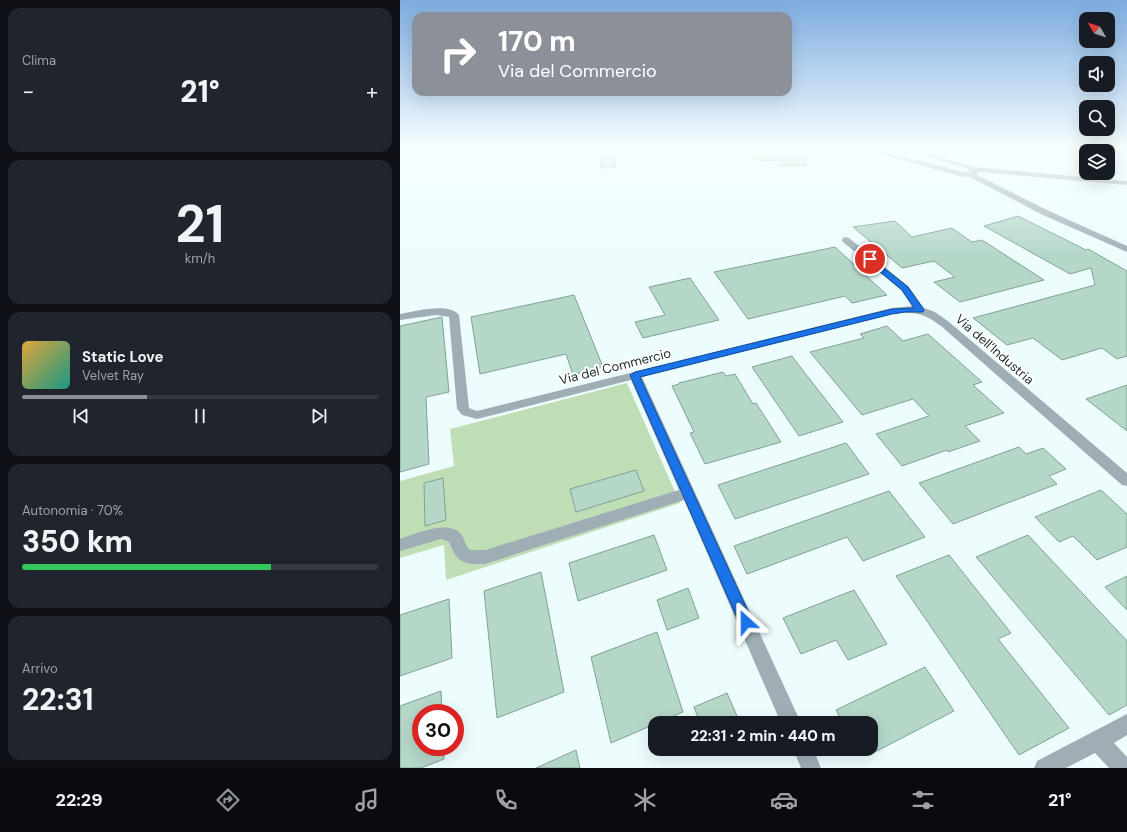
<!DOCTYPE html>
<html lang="it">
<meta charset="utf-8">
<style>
:root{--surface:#171b24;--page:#20242c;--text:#f1f3f6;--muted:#9ea1a6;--line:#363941;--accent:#8c9099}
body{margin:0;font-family:"DM Sans",sans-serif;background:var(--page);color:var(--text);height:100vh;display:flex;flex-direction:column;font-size:15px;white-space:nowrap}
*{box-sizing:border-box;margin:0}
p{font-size:13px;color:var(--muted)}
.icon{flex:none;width:22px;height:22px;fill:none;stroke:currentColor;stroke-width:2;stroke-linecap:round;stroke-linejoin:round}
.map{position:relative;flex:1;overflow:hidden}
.side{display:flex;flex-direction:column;gap:8px;padding:8px;background:#0d0f14;width:400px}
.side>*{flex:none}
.top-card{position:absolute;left:12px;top:12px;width:380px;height:84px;border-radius:12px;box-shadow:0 4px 16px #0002;background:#8c9099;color:#fff;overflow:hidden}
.needle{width:26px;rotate:309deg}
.controls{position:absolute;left:679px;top:12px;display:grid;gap:8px}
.controls a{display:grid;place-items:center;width:36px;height:36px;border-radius:8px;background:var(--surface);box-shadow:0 4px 16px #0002;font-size:20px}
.speed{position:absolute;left:12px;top:704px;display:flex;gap:8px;font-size:20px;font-weight:700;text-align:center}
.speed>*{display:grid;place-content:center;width:52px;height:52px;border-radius:50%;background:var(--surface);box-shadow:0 4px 16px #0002;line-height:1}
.speed .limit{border:6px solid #d22;background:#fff;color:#111}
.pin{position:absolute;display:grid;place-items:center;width:34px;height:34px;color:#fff;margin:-17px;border:2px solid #fff;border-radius:50%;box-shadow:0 1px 4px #0007}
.me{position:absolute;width:44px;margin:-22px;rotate:336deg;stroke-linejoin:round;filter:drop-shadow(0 0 3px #0008)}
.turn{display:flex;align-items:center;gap:14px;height:84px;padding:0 20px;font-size:18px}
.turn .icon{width:52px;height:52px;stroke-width:2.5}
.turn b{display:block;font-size:28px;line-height:34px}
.big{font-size:30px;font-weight:800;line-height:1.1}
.side .tile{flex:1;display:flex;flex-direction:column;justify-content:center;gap:6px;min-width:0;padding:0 14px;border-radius:12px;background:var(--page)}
.side .dial{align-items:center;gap:0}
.dial b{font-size:52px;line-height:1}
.song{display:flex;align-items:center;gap:12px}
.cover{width:48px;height:48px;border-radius:6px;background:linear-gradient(135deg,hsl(40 70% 55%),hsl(170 70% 35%))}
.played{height:4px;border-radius:2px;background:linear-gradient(90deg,var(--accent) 35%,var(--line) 35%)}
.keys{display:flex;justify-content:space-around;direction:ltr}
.heat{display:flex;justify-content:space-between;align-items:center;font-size:22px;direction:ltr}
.charge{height:6px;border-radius:3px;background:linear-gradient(90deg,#34c759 70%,var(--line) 0)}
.trip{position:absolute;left:248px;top:716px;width:230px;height:40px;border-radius:12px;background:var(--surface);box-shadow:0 4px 16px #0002;font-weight:800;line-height:40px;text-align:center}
.tab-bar{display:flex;height:64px;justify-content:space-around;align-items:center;background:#090b0e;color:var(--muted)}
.tab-bar .icon{width:28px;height:28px}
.tab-bar .current{color:var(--accent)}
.tab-bar b{font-size:18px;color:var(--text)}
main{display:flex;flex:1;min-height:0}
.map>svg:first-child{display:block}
.green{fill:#c0deb6}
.building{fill:#b4d7c8;stroke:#80a294}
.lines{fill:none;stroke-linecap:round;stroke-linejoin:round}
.path{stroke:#acbcbc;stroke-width:1;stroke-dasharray:1 2;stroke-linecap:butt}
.minor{fill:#9faeb5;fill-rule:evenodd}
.route{fill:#1a73e8;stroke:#114b97}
.labels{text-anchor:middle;stroke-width:4;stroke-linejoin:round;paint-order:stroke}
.street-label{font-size:13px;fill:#1d2d2d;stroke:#fff}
</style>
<main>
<section class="side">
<div class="tile"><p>Clima</p>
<div class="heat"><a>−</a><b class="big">21°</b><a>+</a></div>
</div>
<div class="tile dial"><b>21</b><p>km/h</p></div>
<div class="tile">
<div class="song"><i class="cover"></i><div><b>Static Love</b><p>Velvet Ray</p></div></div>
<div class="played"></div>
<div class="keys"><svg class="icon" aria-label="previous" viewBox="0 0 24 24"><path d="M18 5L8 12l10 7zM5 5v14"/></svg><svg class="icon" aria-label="pause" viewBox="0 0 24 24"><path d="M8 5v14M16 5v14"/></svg><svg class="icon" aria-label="next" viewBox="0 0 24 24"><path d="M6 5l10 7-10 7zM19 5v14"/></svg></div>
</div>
<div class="tile"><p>Autonomia · 70%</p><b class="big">350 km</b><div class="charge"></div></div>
<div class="tile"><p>Arrivo</p><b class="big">22:31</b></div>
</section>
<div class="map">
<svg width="727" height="768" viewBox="0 0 727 768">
<rect width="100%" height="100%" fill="#edfdfe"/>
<polygon class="green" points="227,383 280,503 46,580 44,545 0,558 0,481 54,466 50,429"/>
<g class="building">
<polygon points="356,150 384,150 380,155 406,155 406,166 378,166 378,159 377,161 352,160"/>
<polygon points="212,151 216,167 201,168 199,152"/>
<polygon points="618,216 686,250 688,249 727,271 727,356 717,359 702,348 662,360 633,338 607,345 573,318 695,285 691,268 670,274 584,226"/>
<polygon points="495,221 512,237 552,228 572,242 582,240 644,280 560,302 534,282 555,277 534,261 502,268 453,227"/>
<polygon points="435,247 487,295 452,303 445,296 348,319 314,272"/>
<polygon points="290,278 319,320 243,338 235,322 265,315 249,287"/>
<polygon points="174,295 203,367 173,375 166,354 80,374 71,317"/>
<polygon points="42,317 49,392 26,397 29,464 0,472 0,326"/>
<polygon points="487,326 503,341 528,334 582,382 573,385 604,413 565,426 580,441 548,452 547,450 502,466 476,434 529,416 513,399 462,415 410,352 464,338 460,334"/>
<polygon points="392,356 394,359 443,422 399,436 352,367"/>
<polygon points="323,372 326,376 335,374 353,404 356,403 381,442 305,464 290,433 294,432 272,386 279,384 279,383"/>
<polygon points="727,385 727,431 686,399"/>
<polygon points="446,443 469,474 335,519 318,485"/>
<polygon points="619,447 626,454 643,448 666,469 649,476 657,484 553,524 519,483"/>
<polygon points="236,470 244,491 176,512 170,489"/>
<polygon points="43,478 46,520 25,526 24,483"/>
<polygon points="701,490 727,514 727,547 697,560 673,536 659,542 635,517"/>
<polygon points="489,491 525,537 463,561 447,537 347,574 334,546"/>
<polygon points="254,535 267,570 178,601 169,563"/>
<polygon points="628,535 727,641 727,705 709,715 576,557"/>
<polygon points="549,555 611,633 598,639 669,728 619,755 496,576"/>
<polygon points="141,572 164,692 97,718 84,591"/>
<polygon points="727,576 727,610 705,587"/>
<polygon points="288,588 299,618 267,630 257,600"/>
<polygon points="454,590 487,644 448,660 436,640 401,654 383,618"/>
<polygon points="49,599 52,658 0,676 0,615"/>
<polygon points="257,632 283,712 211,743 191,657"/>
<polygon points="525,667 554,711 471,754 471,723 443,723 436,710"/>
<polygon points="41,691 42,713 21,713 21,747 44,747 44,759 21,768 0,768 0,706"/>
<polygon points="327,693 340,723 300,723 294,707"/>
<polygon points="176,750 180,768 136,768"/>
</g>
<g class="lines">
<polyline class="path" points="540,150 593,162"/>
<g class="minor">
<polygon points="446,150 482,150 489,153 530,163 563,172 572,172 564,167 503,150 513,150 575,167 727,181 727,185 579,172 577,175 649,211 727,246 727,252 643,215 570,177 559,176 480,154 449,152"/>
<path d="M446,237L449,238L508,286L524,308L535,312L549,322L727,473V486L722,485L541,326C523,313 515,311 492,314L242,377L401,723H381L284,500L85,564C63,565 57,562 49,542L41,539L0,551V539C15,534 48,519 61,534C65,539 65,546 70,550H85L279,490L231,380L77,419L62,415L57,409L49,317L36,315L0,320V314C15,311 49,302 59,315L69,408L77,411L492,308L512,306L501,290L443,242L442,240L443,238Z"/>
<polygon points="727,714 727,735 714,743 727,757 727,768 709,768 695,753 666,768 634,768 637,761"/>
<polygon points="393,749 413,749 421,768 401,768"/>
</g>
</g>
<linearGradient id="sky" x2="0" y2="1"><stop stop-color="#7dace0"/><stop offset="0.58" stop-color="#f7feff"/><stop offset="1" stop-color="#f7feff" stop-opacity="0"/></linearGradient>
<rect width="727" height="257" fill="url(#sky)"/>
<polygon class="route" points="470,257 508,287 524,310 523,312 505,312 492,314 240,377 353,622 351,627 346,628 341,627 230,375 235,372 492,309 514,308 502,290 467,261 466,259"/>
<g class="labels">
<g class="street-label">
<text transform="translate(595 349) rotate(41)" y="5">Via dell’Industria</text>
<text transform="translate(215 366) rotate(-14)" y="5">Via del Commercio</text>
</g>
</g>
</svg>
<div class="controls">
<a><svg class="needle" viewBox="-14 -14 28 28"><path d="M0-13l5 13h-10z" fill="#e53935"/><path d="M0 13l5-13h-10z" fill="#9ea1a6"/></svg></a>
<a><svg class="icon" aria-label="sound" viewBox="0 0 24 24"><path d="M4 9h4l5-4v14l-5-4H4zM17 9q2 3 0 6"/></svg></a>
<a><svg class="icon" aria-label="search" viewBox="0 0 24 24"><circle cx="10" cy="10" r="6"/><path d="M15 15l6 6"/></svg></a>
<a><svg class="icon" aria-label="layers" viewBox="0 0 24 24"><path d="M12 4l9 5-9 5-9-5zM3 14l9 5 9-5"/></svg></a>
</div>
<div class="speed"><div class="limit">30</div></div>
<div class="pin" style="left:470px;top:259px;background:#d93025"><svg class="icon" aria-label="arrive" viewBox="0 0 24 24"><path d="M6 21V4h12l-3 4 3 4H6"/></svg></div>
<svg class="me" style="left:346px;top:622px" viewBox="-20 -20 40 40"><path d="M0-17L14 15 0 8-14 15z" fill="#1a73e8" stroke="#fff" stroke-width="4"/></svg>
<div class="trip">22:31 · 2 min · 440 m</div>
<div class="top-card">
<div class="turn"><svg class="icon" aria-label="right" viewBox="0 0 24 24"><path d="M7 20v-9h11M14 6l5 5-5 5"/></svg><div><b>170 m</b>Via del Commercio</div></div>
</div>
</div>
</main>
<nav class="tab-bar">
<b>22:29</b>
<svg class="icon current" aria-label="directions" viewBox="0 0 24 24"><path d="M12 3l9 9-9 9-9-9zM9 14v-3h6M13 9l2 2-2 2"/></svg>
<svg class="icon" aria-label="music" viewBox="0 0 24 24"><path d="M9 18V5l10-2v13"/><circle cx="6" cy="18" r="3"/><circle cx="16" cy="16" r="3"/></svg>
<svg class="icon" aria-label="phone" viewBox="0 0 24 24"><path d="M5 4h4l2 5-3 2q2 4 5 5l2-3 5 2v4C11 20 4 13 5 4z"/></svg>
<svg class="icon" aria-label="climate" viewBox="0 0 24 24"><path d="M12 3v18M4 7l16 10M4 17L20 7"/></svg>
<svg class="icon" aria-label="car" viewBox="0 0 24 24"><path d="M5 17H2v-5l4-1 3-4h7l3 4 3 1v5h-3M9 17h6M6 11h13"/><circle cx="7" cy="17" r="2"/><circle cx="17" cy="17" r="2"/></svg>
<svg class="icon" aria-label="filters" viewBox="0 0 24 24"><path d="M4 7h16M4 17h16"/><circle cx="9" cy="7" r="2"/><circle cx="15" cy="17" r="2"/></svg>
<b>21°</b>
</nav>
